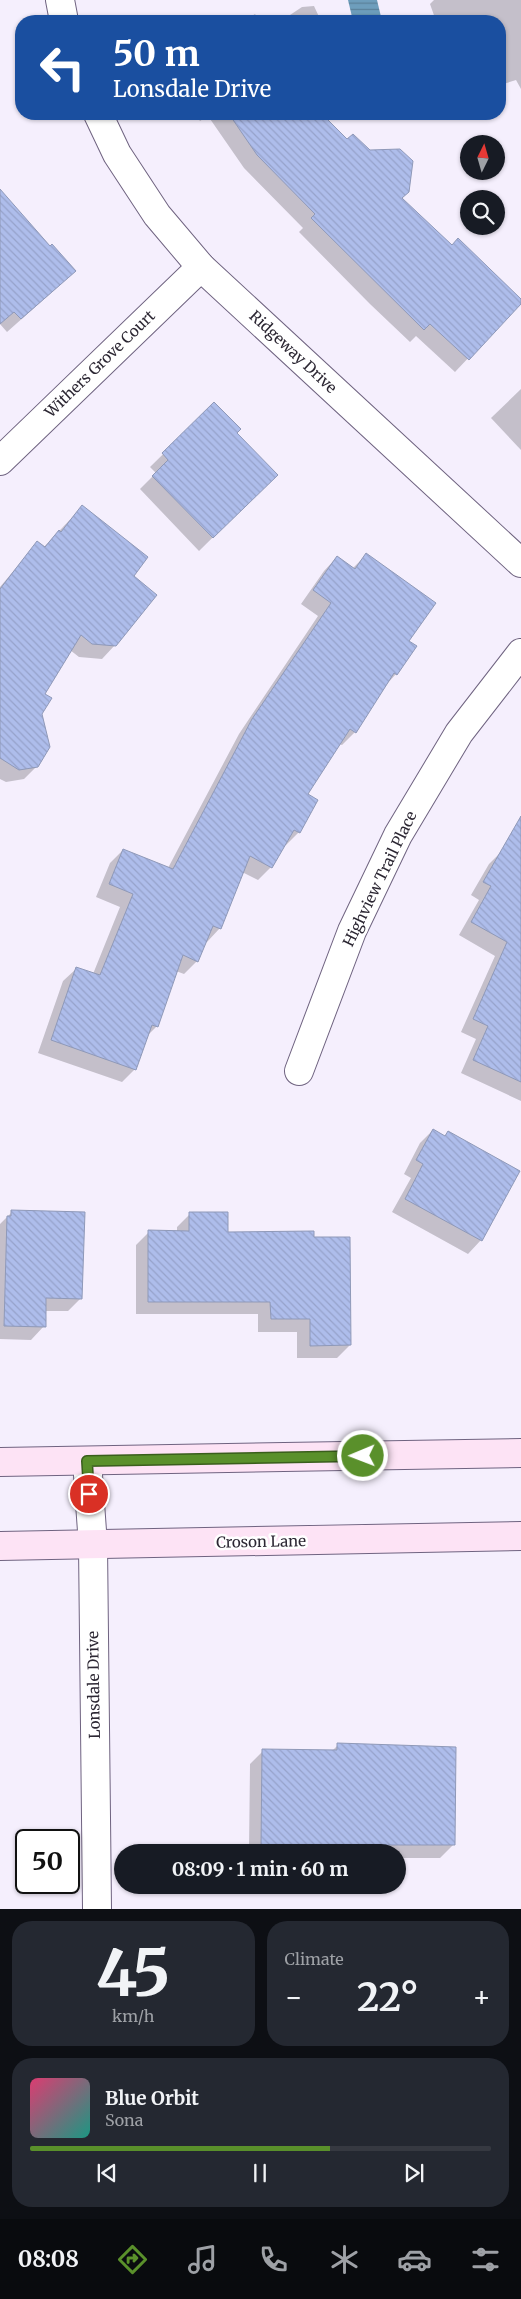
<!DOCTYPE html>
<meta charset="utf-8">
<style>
:root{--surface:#171b24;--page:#242831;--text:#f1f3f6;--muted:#9ea1a6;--line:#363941;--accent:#5a902b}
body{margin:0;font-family:Merriweather,serif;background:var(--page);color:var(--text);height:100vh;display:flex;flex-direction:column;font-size:19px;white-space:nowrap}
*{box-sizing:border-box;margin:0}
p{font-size:16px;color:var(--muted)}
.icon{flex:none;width:28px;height:28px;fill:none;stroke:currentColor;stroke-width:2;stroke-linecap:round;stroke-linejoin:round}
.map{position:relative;height:1909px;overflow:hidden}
.drawer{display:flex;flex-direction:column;gap:12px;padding:12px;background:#0d0f14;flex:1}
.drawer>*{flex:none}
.hud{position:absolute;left:15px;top:15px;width:491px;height:105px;border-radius:20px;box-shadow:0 1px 4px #0004;background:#1a4fa0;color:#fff;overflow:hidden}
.needle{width:32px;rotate:5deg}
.tools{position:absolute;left:460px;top:135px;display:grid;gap:10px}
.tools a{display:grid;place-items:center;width:45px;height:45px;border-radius:50%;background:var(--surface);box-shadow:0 1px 4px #0004;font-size:25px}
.speed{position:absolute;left:15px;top:1829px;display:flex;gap:10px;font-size:25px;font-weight:700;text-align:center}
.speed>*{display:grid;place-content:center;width:65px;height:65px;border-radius:50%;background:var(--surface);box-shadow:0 1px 4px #0004;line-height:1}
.speed .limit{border:2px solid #111;border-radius:8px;background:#fff;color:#111}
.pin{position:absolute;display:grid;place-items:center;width:42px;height:42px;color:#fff;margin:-21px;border:2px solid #fff;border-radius:50%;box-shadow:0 1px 5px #0007}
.me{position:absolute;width:55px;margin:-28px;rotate:269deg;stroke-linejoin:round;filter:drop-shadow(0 0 4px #0008)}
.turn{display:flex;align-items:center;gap:18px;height:105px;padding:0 15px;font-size:22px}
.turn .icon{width:65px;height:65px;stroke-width:2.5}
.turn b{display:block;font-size:35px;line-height:42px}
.big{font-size:38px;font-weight:700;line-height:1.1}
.drawer .card{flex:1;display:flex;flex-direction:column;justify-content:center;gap:8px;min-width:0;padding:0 18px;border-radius:20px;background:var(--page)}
.drawer .dial{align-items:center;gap:0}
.dial b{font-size:65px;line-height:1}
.song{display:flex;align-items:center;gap:15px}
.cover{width:60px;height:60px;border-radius:8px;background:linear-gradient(135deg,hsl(340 70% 55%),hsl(170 70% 35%))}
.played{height:5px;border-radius:2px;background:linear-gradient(90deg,var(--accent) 65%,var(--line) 65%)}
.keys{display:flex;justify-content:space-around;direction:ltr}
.heat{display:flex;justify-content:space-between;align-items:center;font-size:28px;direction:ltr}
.drawer .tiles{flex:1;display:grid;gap:12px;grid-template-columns:1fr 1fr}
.card:last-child{grid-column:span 2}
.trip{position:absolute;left:114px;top:1844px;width:292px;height:50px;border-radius:25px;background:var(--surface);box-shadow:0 1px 4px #0004;font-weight:700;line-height:50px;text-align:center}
.menu{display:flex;height:80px;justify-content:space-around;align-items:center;background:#090b0e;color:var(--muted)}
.menu .icon{width:35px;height:35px}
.menu .selected{color:var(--accent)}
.menu b{font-size:22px;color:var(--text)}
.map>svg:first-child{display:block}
.water{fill:url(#water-rules)}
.shadow{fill:#0003}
.building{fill:url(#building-back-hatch);stroke:#8f99b8}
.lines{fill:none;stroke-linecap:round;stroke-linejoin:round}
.minor-casing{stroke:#6f6380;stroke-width:30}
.secondary-casing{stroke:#6f6380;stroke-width:30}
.minor{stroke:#fff;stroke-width:28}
.secondary{stroke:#fde3f5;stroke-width:28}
.route-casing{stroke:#3a5e1c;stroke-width:12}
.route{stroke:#5a902b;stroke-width:9}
.labels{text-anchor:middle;stroke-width:5;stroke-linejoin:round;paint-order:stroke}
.street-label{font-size:15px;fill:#2c2733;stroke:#fff}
</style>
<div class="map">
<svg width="521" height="1909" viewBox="0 0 521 1909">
<defs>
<pattern id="water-rules" width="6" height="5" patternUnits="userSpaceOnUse" patternTransform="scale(1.25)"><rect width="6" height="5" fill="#6e9ebc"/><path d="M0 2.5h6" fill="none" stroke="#5b8199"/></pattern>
<pattern id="building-back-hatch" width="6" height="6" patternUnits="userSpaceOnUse" patternTransform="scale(1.25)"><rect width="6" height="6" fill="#aebdeb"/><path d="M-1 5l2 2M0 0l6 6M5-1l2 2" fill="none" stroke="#96a2ca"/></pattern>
</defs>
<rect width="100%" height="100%" fill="#f5effd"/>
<polygon class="water" points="348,0 377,0 382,21 353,21"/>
<g class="shadow">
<polygon points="434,0 521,0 521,89 516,80 500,85 500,21 436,21 430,4"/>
<polygon points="314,6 321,21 281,21 302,7"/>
<polygon points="255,14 260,21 244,21"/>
<polygon points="195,114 320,114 401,198 451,246 521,302 455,372 416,336 410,342 370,304 299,232 303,228 244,168 208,116 200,121"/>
<polygon points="0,212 61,284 7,332 0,324"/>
<polygon points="521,389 521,450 491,418"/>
<polygon points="214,404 236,433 276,475 199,551 140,489 156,473 150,467"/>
<polygon points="82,507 132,576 115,645 102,659 79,657 70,650 43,694 37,766 24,779 6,782 0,779 0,587 37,543 43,548"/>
<polygon points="366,555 407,641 415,646 396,674 386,685 355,732 342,745 339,744 306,795 316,800 299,832 286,845 284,845 271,867 258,880 242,872 220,928 207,942 205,941 197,961 184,974 176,971 156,1027 147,1036 135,1069 122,1082 38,1053 63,981 77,968 93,974 120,907 96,897 110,863 123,850 168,868 239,734 318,616 301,604 324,571 337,557 353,568"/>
<polygon points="521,841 521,1101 461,1073 476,1039 461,1032 495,956 459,935 479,900 471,895 489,864 502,851"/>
<polygon points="433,1130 444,1136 448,1133 518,1171 481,1240 468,1254 392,1212 411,1178 404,1174 420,1143"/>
<polygon points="12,1212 81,1298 68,1311 45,1311 44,1326 31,1340 0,1339 0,1224"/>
<polygon points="190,1214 227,1233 313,1238 350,1345 337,1358 297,1358 297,1332 258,1332 258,1314 136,1314 136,1245 149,1232 177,1232 177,1227"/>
<polygon points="338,1745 454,1844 440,1858 398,1858 398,1852 249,1852 250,1764 263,1751 332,1751"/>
</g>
<g class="building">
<polygon points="229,114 322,114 347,139 353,134 370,150 400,149 413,161 409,192 402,198 452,245 458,238 521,299 521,304 469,360 430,324 424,330 311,218 315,214 257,155"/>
<polygon points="0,189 50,246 52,244 76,271 21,319 14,312 0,324"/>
<polygon points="214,402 241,429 237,433 278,475 213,538 152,476 168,460 162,453"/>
<polygon points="82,505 148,557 134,576 157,595 116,646 92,644 81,635 45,694 52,698 42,714 50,747 38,767 19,770 0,758 0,589 37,541 45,547 59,530 61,532"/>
<polygon points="366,553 436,603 409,641 417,646 397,675 394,673 356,733 350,729 308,794 318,800 300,833 294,830 272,868 250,856 221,929 213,926 198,962 183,955 158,1027 152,1025 136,1070 51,1040 76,967 100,975 133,894 109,884 123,849 173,869 252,719 331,603 313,590 337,556 355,569"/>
<polygon points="521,816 521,1082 473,1060 488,1026 473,1019 507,942 471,922 491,886 483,882"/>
<polygon points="433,1129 445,1136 448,1131 520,1171 482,1241 405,1199 423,1164 416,1160"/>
<polygon points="11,1210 85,1212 82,1299 46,1298 46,1327 4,1326 7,1216 11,1216"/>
<polygon points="189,1212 228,1212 228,1232 314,1231 314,1237 350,1237 351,1345 310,1346 310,1319 271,1319 270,1302 148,1302 148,1230 189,1231"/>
<polygon points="337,1743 456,1747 455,1845 306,1845 306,1849 261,1848 262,1749 337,1750"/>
</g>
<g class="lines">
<g class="minor-casing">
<g id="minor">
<polyline points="60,0 64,21"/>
<polyline points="98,114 117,154 157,215 201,267 521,563"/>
<polyline points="0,461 201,267"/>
<polyline points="299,1071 352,931 398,835 459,733 521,653"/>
<polyline points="87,1461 93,1545 97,1909"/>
</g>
</g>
<g class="secondary-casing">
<g id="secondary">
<polyline points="0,1462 521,1453"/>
<polyline points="0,1546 521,1536"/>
</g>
</g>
<use href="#minor" class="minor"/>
<use href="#secondary" class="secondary"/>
</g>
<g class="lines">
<g class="route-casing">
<polyline id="route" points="89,1494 87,1461 363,1456"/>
</g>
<use href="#route" class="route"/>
</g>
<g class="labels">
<g class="street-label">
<text transform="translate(293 352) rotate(43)" y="5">Ridgeway Drive</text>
<text transform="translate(100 364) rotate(-44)" y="5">Withers Grove Court</text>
<text transform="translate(380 879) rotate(-64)" y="5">Highview Trail Place</text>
<text transform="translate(261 1542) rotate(-1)" y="5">Croson Lane</text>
<text transform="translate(94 1685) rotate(-91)" y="5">Lonsdale Drive</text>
</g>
</g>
</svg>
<div class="tools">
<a><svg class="needle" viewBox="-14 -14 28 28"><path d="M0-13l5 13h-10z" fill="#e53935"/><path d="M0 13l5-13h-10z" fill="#9ea1a6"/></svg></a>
<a><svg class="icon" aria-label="search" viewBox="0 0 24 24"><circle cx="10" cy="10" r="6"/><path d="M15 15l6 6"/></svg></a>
</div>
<div class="speed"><div class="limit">50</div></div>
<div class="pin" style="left:89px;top:1494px;background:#d93025"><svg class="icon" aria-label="arrive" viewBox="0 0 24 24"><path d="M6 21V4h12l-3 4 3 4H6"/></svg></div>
<svg class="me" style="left:363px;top:1456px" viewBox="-20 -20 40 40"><circle r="17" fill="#5a902b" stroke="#fff" stroke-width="3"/><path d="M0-11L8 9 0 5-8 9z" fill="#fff"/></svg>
<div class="trip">08:09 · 1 min · 60 m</div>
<div class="hud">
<div class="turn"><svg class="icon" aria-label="left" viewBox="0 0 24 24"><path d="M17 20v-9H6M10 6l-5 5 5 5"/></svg><div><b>50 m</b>Lonsdale Drive</div></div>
</div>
</div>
<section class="drawer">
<div class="tiles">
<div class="card dial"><b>45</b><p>km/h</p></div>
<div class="card"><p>Climate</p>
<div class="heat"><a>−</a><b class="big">22°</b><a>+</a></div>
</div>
<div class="card">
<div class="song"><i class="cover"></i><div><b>Blue Orbit</b><p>Sona</p></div></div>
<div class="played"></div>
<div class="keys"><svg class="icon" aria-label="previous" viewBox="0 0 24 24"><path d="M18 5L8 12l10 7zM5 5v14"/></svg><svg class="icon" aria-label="pause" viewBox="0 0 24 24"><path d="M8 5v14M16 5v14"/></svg><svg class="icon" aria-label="next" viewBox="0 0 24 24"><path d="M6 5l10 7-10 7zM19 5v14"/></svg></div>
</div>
</div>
</section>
<nav class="menu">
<b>08:08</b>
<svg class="icon selected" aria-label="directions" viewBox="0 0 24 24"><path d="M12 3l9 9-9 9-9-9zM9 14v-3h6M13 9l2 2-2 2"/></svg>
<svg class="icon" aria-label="music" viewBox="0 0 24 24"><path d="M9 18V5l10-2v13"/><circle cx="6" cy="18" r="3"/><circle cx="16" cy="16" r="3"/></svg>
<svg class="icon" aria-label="phone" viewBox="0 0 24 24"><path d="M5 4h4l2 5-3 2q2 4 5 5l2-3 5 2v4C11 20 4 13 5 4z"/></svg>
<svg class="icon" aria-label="climate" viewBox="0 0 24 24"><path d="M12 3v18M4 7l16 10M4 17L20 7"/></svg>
<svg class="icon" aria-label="car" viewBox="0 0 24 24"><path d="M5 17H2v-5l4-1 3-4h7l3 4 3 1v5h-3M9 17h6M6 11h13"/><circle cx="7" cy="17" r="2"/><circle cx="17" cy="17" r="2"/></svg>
<svg class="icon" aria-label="filters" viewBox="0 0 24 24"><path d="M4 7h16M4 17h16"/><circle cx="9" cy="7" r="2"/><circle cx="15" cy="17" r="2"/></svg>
</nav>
